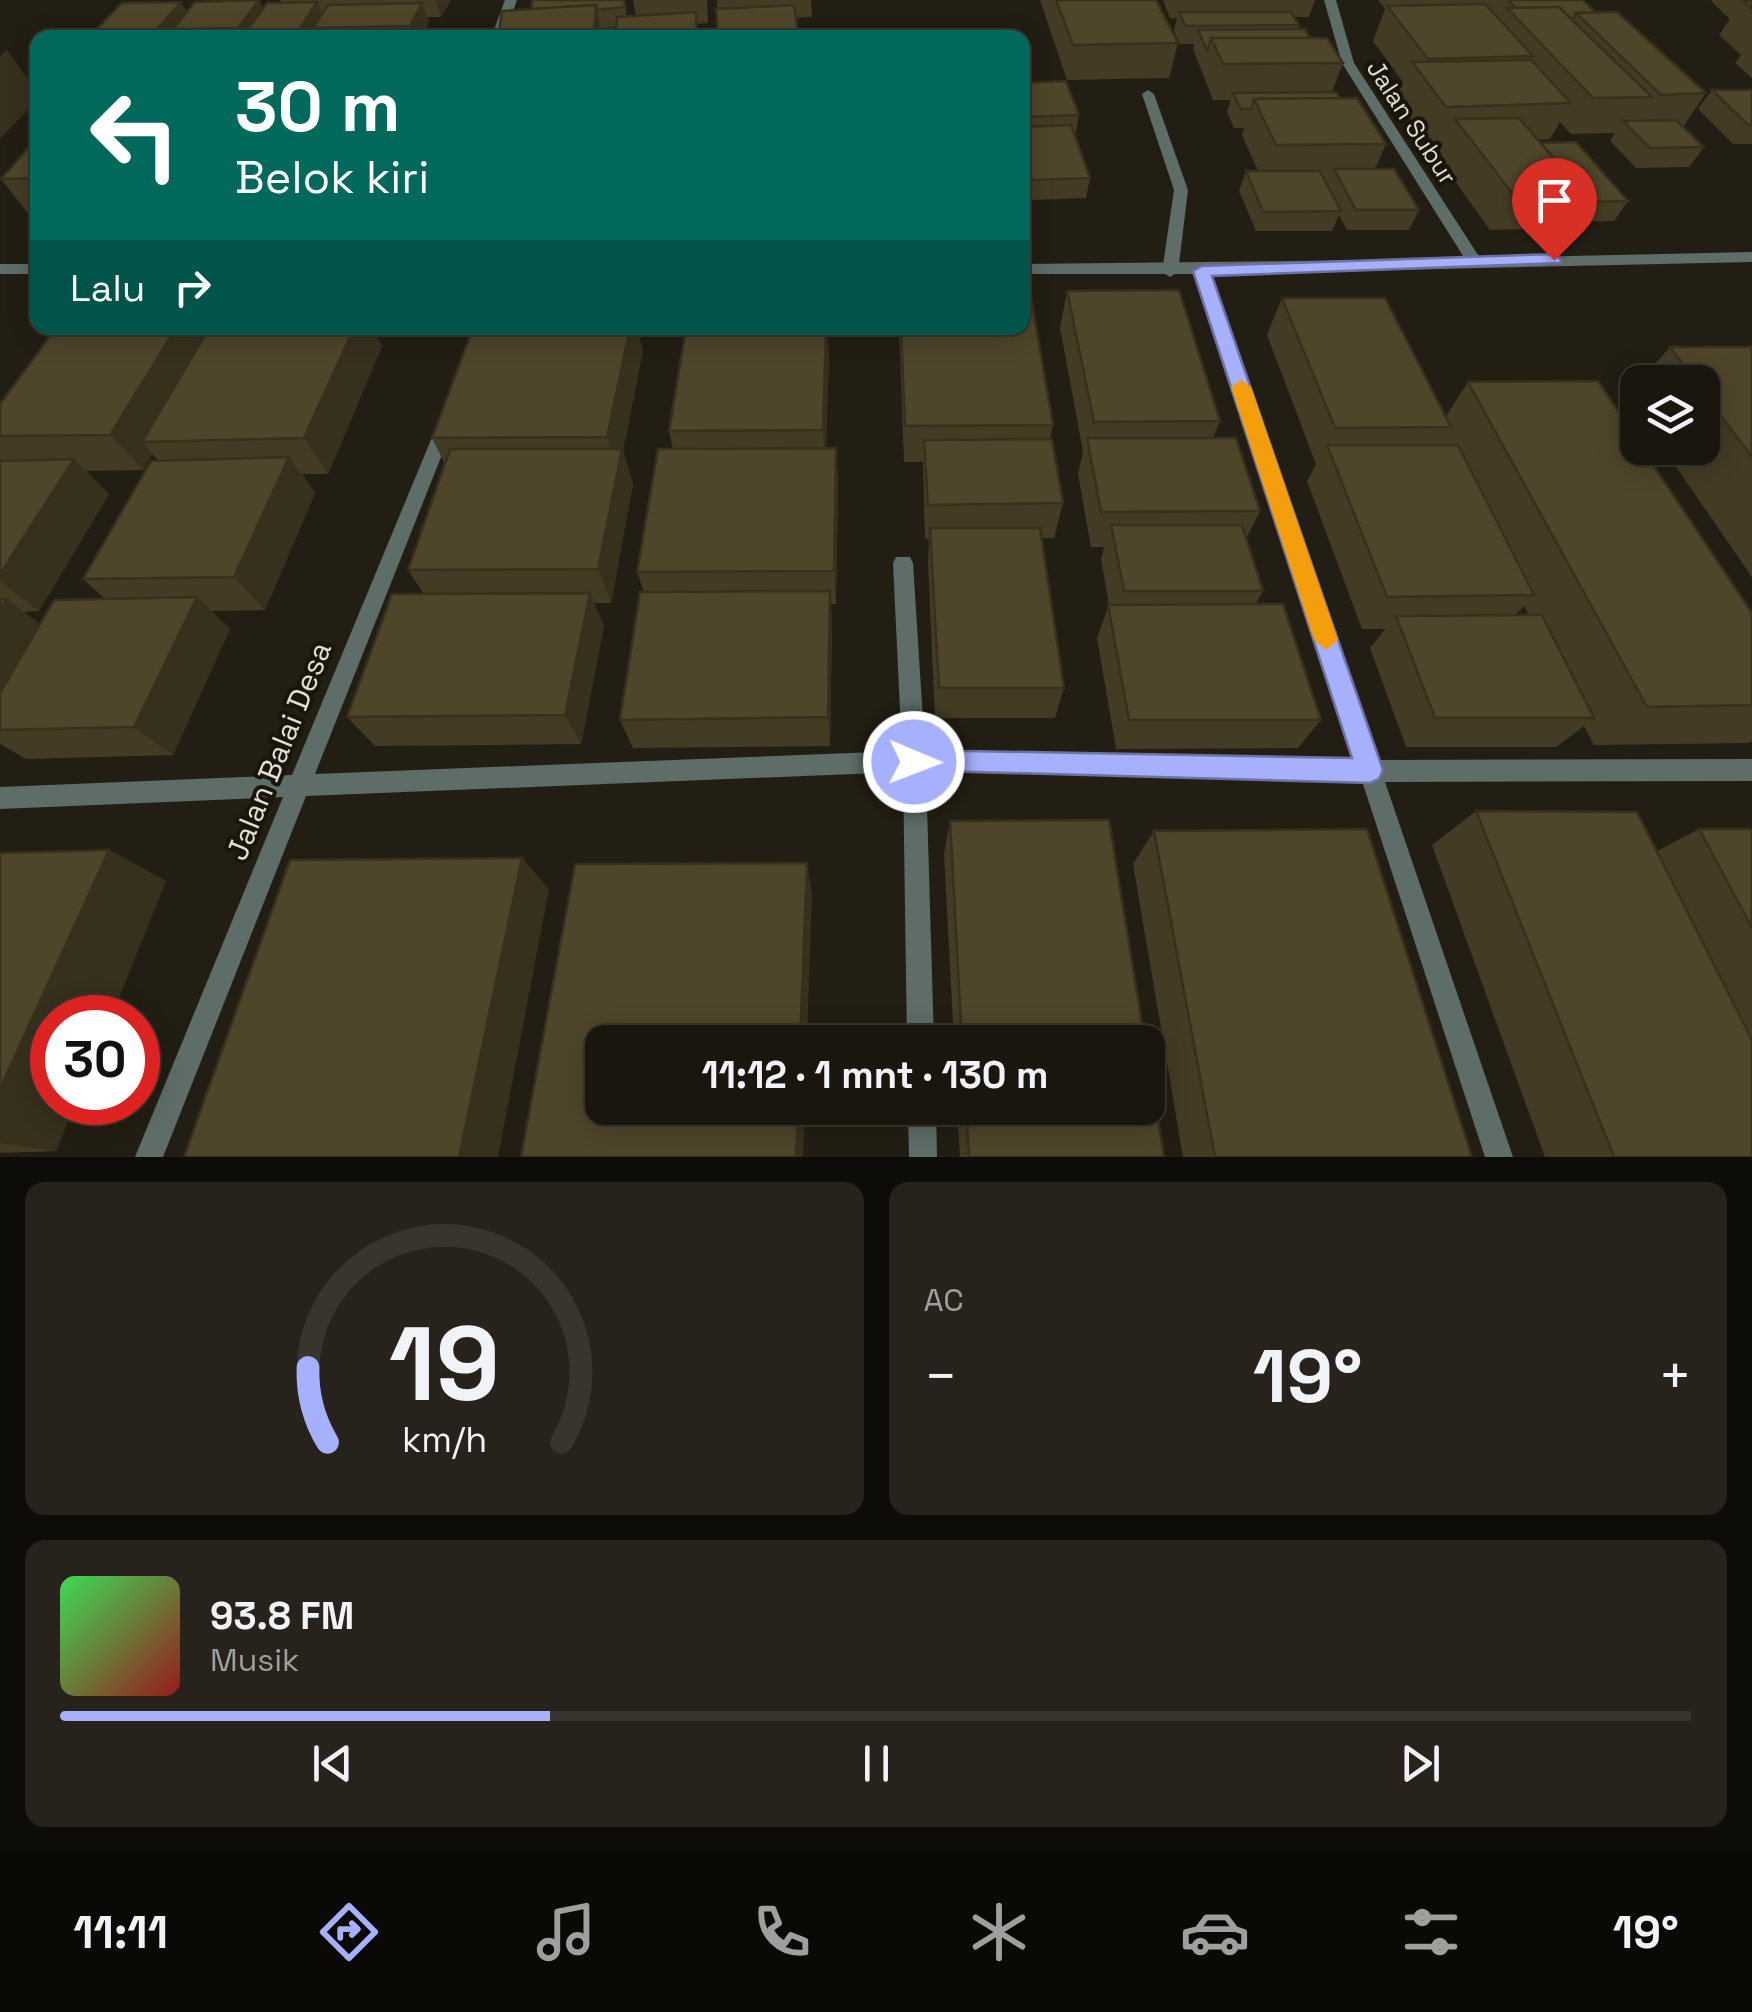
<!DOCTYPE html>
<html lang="id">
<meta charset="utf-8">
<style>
:root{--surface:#1a160e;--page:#27231c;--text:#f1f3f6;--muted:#9f9f9e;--line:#38352e;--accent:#a7b0fc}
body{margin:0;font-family:"Space Grotesk",sans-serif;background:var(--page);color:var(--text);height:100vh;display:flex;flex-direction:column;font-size:38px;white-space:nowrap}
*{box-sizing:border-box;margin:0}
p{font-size:32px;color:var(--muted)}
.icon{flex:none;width:55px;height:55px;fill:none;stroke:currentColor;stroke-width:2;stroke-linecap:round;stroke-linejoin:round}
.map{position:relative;height:1157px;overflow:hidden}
.details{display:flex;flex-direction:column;gap:25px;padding:25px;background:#0e0c08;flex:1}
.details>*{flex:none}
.top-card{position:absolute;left:30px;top:30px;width:1000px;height:305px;border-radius:20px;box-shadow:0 5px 25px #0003,0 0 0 2px var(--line);background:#00695c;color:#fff;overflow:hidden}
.tools{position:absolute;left:1620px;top:365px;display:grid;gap:20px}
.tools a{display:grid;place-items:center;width:100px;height:100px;border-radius:20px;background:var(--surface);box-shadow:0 5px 25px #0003,0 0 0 2px var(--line);font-size:50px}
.speed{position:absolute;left:30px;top:995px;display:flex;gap:20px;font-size:50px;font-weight:700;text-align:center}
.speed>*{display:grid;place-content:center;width:130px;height:130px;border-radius:50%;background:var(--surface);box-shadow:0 5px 25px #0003,0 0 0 2px var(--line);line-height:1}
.speed .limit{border:15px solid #d22;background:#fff;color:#111}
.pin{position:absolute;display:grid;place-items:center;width:85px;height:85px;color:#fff;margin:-102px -42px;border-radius:50% 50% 50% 0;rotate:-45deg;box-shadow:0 0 10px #0007}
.pin .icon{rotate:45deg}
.me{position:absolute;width:110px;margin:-55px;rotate:91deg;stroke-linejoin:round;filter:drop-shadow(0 0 8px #0008)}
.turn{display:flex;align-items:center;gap:35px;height:210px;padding:0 40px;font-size:45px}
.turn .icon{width:130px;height:130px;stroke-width:2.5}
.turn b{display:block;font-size:70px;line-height:85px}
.then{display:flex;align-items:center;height:95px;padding:0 40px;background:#0003;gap:20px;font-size:38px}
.big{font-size:75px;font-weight:600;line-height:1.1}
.details .tile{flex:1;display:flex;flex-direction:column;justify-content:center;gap:15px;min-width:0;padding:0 35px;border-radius:20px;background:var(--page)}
.details .dial{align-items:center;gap:0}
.dial svg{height:260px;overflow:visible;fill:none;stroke:var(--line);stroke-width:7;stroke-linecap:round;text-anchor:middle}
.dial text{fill:var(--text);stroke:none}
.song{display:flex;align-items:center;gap:30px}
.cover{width:120px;height:120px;border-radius:15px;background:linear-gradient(135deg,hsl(130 70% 55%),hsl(0 70% 35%))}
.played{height:10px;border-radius:5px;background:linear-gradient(90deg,var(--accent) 30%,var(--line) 30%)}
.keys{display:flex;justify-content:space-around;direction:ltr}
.heat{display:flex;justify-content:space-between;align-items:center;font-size:55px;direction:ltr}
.details .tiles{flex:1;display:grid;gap:25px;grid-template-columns:1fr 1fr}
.tile:last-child{grid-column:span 2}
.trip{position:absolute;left:585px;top:1025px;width:580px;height:100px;border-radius:20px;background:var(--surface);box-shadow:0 5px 25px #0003,0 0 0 2px var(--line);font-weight:600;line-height:100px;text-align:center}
.tabs{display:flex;height:160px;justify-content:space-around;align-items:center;background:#0a0906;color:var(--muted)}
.tabs .icon{width:70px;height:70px}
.tabs .current{color:var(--accent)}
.tabs b{font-size:45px;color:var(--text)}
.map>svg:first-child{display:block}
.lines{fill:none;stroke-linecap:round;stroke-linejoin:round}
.service{fill:#5e6d68;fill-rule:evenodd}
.minor{fill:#5e6d68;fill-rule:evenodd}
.wall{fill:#443b24;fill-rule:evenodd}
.shaded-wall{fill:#37301d}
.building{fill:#4f452a;stroke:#37301d;stroke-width:2.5}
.route{fill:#a7b0fc;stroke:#6d72a4;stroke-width:2.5}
.slow{fill:#f59e0b}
.labels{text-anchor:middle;stroke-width:8;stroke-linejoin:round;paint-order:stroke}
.far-street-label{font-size:25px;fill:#e1ded7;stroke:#19150a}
.street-label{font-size:30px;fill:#e1ded7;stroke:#19150a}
</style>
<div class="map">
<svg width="1752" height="1157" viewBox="0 0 1752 1157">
<rect width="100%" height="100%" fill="#221e13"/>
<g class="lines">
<polygon class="service" points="1148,90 1154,94 1188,190 1178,272 1170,277 1162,272 1174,190 1142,94"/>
<g class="minor">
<polygon points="505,0 517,0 503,38 491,38"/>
<polygon points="1324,0 1336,0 1354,63 1480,258 1752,252 1752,262 1211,274 1377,760 1752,759 1752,781 1385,782 1513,1157 1485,1157 1362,781 926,772 934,1042 907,1042 903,772 306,796 163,1157 135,1157 283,797 0,809 0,787 292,775 440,418 452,418 455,422 315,774 902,751 893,563 896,557 910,557 913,563 925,751 1355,760 1195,274 1022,274 1022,264 1465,259 1342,63"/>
<rect x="0" y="264" width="38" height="10"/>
<polygon points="908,1108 936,1108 937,1157 909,1157"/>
</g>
</g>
<g class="wall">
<polygon points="280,0 451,0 441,17 427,17 429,22 424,32 437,32 439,38 89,37 181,2 187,12 263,9 281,3"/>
<polygon points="625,0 627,16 636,16 633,0 707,0 708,23 697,24 699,38 615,38 616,27 601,28 603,38 498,38"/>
<polygon points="717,0 811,0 812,17 796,18 798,38 718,38"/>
<polygon points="1040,0 1156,0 1178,43 1169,78 1067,80"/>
<polygon points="1163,0 1315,0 1309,17 1295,17 1299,25 1298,29 1343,63 1332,92 1340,98 1386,144 1375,169 1419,210 1409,230 1347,230 1339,215 1332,231 1256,231 1239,191 1246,171 1258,171 1242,135 1244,128 1234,128 1227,112 1231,100 1213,100 1193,49 1194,44 1180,44 1174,31 1177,18 1170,18"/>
<polygon points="1378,0 1583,0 1596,13 1706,93 1683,127 1704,147 1689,167 1636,168 1610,141 1615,133 1571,134 1560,122 1550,139 1539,140 1628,201 1614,221 1570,222 1567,217 1559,228 1490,230 1437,156 1443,142 1428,143 1396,98 1403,82 1373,41 1385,9"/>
<polygon points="1712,0 1752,0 1752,78 1735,63 1741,55 1719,35 1730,19 1711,1"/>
<polygon points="1022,83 1079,115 1075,135 1090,178 1086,198 1030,200 1022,176"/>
<polygon points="1712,90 1752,90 1752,144 1733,144 1698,109"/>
<polygon points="38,137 38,216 30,216 1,179"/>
<polygon points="1067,291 1220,421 1213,438 1260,511 1246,539 1263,591 1256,604 1321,720 1298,748 1116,749 1097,638 1109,605 1101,559 1104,547 1091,547 1078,474 1083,451 1060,328"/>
<path d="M1282,298L1446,416L1468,382L1752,613V741L1749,743L1594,745L1584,726L1556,747H1406L1370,648L1385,629H1362L1307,481L1316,464L1267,335ZM1524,606L1529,615H1515Z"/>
<path d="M208,328H372L382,346L328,474H302L315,493L265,610L211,611L230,629L173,755L26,759L0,744V461H1L0,459V404ZM152,454L159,461L83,579L105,599L40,624L24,612L39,611L109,494L86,471L143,470Z"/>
<polygon points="827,328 829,356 826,448 836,448 838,483 836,604 831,604 832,624 830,746 633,748 620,720 644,592 637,572 673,449 669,431"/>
<polygon points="899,328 1022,328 1053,425 1050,439 1063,503 1054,538 1042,538 1064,688 1055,718 935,718 928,562 929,539 925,539 923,462 904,462"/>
<polygon points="1670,347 1752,347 1752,577 1663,448 1702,448 1702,382 1639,382"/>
<polygon points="643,350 623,451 633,484 611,603 594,603 604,626 581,744 375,746 347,717 424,594 408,570 445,464 432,438"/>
<polygon points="1638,384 1638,410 1628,396"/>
<polygon points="1476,811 1657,851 1699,829 1752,829 1752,1157 1545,1157 1432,845"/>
<polygon points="950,821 1145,1042 954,1042 944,854"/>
<polygon points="1154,831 1472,1157 1183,1157 1133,864"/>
<polygon points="109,850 166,881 52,1102 76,1102 56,1151 0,1153 0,853"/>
<polygon points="957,1108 1148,1108 1164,1157 960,1157"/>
</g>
<g class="shaded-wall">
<polygon points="259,0 268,19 247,30 250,38 243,38 238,28"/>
<polygon points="435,0 451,0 441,17"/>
<polygon points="181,2 191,20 173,29 177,38 152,38 151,36"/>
<polygon points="317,2 325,21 313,28 316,36 303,38 300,29"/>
<polygon points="422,3 429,22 421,38 415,38 410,26"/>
<polygon points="596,5 603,38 595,38 594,34"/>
<polygon points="7,50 38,93 38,100 0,138 0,56"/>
<polygon points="176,328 208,328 217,341 142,442 152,454 143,470 110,435"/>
<polygon points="354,328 372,328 382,346 328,474 304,438"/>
<polygon points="630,328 637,328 643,350 623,451 633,484 611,603 598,569 618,470 607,437"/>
<polygon points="827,328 829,356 825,466 823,430"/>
<polygon points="836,448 838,483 836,604 834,571"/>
<polygon points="289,457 315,493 265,610 234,577"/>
<polygon points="74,459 109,494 39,611 0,581 0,574"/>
<polygon points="830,591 832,624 830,746 828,717"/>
<polygon points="590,593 604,626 581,744 565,715"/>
<polygon points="197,597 230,629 173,755 134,727"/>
<polygon points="7,599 49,631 0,717 0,609"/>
<polygon points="109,850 166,881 111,1018 52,1018 52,1102 76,1102 56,1151 0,1143 0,1089"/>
<polygon points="522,858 549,889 498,1157 459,1157"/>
<polygon points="807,863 812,894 807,1042 800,1042"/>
<polygon points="798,1108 805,1108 803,1157 796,1157"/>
</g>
<g class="building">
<polygon points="259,0 238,28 173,29 195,2"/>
<polygon points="532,0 624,0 625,7 597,10 596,5 532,9"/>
<polygon points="1056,0 1156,0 1178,43 1073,45"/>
<polygon points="1508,0 1583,0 1596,13 1576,13 1574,18 1570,18 1559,7 1516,8"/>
<polygon points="1743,1 1752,1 1752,9"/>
<polygon points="181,2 151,36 89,37 122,3"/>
<polygon points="317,2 300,29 247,30 267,3"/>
<polygon points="422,3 410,26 313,28 328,5"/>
<polygon points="1485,4 1533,56 1428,59 1387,6"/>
<polygon points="596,5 594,34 546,38 498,38 502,11"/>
<polygon points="794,5 798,32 718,37 716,9"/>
<polygon points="1559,7 1652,97 1593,98 1507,8"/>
<polygon points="696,12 697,38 657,38 657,36 615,38 617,17"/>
<polygon points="1179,12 1291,12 1299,25 1185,26"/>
<polygon points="1617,12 1706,93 1661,95 1576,13"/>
<polygon points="1305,29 1310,38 1211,38 1207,51 1198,30"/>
<polygon points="328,31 324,38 242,38 245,33"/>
<polygon points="437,32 434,38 350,38 352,33"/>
<polygon points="1211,38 1327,38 1343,63 1223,64"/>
<polygon points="1531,60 1571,103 1446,107 1412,62"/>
<polygon points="1066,81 1079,115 1025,117 1022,111 1022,83"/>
<polygon points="1712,90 1752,90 1752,125 1748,125"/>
<polygon points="1336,92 1340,98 1254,99 1251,109 1241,109 1233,93"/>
<polygon points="1357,98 1386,144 1276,145 1254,99"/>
<polygon points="1519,118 1583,192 1512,193 1455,119"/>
<polygon points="1676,120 1704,147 1650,148 1623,121"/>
<polygon points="1071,125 1090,178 1032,180 1022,147 1022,127"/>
<polygon points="38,137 38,178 1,179"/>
<polygon points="1576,142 1628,201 1583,202 1580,197 1583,192 1541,143"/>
<polygon points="1334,169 1394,169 1419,210 1356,210"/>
<polygon points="1246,171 1320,171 1341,211 1263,212"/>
<polygon points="1179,290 1220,421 1094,422 1067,291"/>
<polygon points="1022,291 1030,291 1053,425 905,426 901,328 1022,328"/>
<polygon points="1282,298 1385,298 1451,427 1335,428"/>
<polygon points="56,328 176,328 110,435 0,436 0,404"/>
<polygon points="209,328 354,328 304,438 142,442"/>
<polygon points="473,328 630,328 607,437 432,438"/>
<polygon points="686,328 826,328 823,430 669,431"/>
<polygon points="1670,347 1752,347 1752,457 1702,391 1702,382 1696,382"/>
<polygon points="1598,381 1638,441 1638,448 1642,448 1752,613 1752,705 1647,707 1468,382"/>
<polygon points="1087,438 1236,438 1260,511 1101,512"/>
<polygon points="1052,439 1063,503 928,505 924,440"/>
<polygon points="1327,445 1458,445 1534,595 1387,597"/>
<polygon points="836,448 834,571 637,572 658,449"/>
<polygon points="450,449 622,449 598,569 408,570"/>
<polygon points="289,457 234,577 83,579 151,461"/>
<polygon points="74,459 0,574 0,461"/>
<polygon points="1111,525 1242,525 1263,591 1124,591"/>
<polygon points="930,528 1040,528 1064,688 939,688"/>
<polygon points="830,591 828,717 620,720 640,592"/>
<polygon points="590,593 565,715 347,717 392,594"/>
<polygon points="197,597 134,727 0,730 0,693 54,600"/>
<polygon points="0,599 7,599 0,609"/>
<polygon points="1283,604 1321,720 1129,720 1108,605"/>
<polygon points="1542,615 1594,718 1435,718 1396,616"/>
<polygon points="1476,811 1637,812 1752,1040 1752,1157 1614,1157"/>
<polygon points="1109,820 1145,1042 962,1042 950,821"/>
<polygon points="1367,829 1472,1157 1215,1157 1154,831"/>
<polygon points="1699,829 1752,829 1752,928"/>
<polygon points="109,850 0,1089 0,853"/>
<polygon points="522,858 459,1157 184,1157 290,860"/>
<polygon points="807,863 800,1042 602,1042 602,1108 798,1108 796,1157 521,1157 575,864"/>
<polygon points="1148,1057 1164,1157 969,1157 966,1108 1148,1108"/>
</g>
<polygon class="route" points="1554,254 1562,260 1560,263 1212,276 1383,770 1379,779 1370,783 905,770 901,762 905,753 914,750 1352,758 1193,271 1202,266"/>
<polygon class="slow" points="1241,380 1251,387 1338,640 1326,650 1314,640 1231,387"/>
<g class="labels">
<g class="far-street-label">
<text transform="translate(1412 122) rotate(57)" y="9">Jalan Subur</text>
</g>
<g class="street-label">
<text transform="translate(279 751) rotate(-68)" y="10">Jalan Balai Desa</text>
</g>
</g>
</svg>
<div class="tools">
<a><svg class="icon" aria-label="layers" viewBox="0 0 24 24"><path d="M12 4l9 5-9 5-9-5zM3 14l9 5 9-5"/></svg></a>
</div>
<div class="speed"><div class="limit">30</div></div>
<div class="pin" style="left:1554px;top:260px;background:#d93025"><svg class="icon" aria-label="arrive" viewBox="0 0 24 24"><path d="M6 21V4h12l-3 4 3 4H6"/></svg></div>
<svg class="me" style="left:914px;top:762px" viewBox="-20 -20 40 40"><circle r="17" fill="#a7b0fc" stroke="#fff" stroke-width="3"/><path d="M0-11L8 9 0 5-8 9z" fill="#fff"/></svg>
<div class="trip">11:12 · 1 mnt · 130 m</div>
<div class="top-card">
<div class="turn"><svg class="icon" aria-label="left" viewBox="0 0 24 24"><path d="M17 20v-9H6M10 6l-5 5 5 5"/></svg><div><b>30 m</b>Belok kiri</div></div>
<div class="then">Lalu<svg class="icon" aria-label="right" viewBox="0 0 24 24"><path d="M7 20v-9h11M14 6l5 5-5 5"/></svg></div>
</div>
</div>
<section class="details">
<div class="tiles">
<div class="tile dial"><svg viewBox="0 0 100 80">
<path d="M14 69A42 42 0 1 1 86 69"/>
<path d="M14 69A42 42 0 0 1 8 46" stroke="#a7b0fc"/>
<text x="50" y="56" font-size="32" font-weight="700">19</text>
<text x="50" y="72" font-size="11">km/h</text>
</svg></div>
<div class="tile"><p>AC</p>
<div class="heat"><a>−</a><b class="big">19°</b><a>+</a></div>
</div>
<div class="tile">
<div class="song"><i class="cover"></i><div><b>93.8 FM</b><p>Musik</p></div></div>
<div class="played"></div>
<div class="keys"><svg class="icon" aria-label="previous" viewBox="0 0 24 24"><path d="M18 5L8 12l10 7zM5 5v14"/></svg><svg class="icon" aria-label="pause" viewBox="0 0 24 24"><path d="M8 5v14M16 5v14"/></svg><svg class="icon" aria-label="next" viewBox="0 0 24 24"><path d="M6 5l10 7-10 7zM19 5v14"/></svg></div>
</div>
</div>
</section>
<nav class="tabs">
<b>11:11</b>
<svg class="icon current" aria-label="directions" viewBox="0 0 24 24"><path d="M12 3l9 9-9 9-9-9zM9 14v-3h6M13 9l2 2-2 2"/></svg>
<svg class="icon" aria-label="music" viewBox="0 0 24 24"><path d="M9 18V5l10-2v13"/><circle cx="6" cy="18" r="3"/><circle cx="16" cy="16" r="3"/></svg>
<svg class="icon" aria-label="phone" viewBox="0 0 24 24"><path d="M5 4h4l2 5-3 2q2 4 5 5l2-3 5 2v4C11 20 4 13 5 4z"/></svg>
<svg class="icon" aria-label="climate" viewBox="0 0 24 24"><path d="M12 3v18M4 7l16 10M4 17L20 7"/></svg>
<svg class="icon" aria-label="car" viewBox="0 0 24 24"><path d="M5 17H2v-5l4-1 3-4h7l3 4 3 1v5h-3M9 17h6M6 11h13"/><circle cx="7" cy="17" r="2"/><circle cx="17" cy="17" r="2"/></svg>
<svg class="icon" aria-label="filters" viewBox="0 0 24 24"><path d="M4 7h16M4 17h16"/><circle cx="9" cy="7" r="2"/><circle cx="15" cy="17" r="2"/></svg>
<b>19°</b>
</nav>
